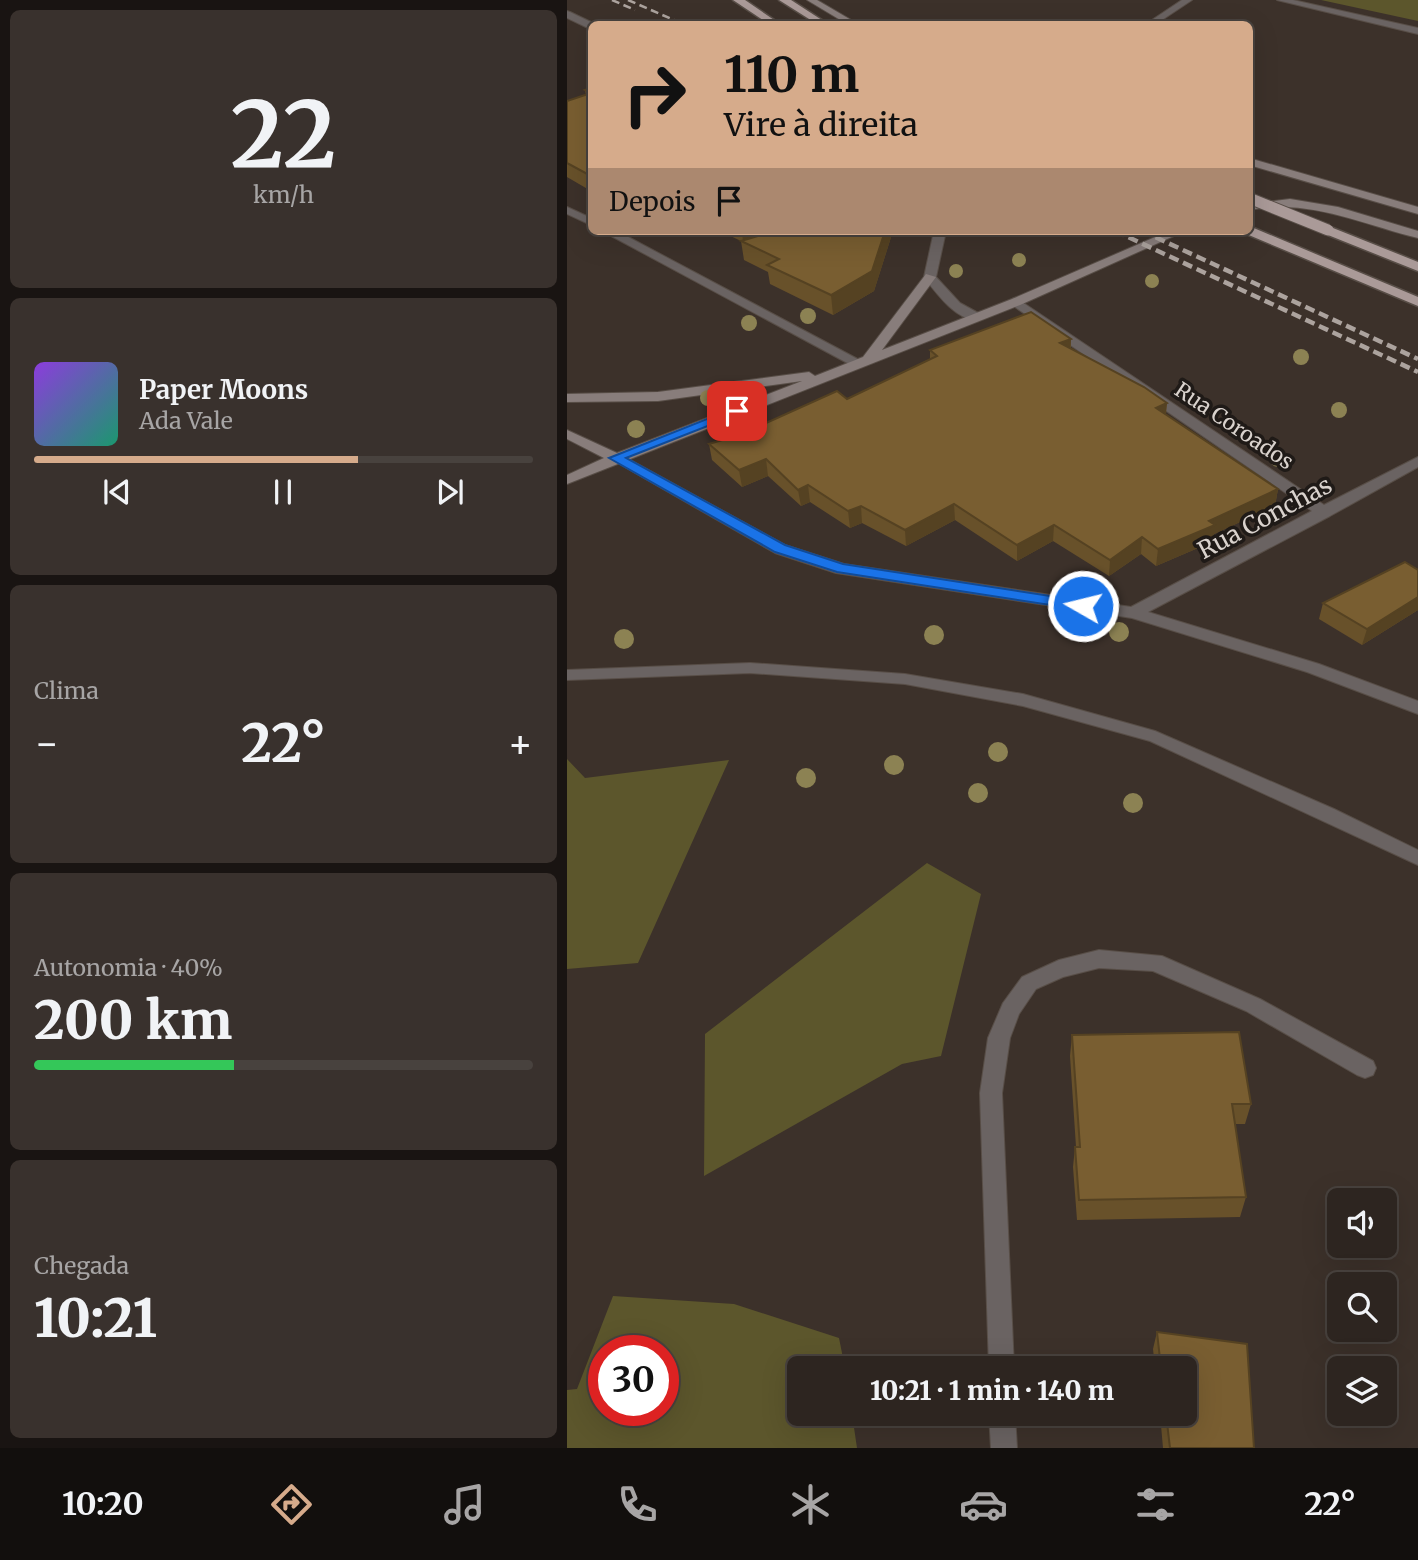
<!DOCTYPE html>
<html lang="pt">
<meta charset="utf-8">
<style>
:root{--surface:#2d2520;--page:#39312d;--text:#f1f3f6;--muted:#a7a5a5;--line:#48423e;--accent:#d6ab8b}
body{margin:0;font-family:Merriweather,serif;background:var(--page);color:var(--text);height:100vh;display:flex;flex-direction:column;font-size:26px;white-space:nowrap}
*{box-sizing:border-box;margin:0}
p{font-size:23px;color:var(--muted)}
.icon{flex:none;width:38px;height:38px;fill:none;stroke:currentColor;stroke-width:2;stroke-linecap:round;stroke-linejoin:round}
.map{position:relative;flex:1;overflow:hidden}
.panel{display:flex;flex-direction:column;gap:10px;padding:10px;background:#191412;width:567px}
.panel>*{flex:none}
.hud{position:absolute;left:21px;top:21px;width:665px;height:214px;border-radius:10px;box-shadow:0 7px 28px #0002,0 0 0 2px var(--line);background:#d6ab8b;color:#111;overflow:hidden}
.tools{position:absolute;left:760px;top:1188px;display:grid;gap:14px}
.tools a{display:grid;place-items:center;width:70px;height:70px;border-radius:10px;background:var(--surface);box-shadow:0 7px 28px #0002,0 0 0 2px var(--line);font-size:35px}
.speed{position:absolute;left:21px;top:1335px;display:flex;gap:14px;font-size:35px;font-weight:700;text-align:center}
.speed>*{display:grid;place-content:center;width:91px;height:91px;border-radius:50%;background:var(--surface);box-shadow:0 7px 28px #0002,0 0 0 2px var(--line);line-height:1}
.speed .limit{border:10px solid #d22;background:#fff;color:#111}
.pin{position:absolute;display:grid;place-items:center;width:60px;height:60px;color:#fff;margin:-30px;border-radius:14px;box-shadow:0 4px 10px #0006}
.me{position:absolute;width:77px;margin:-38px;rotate:278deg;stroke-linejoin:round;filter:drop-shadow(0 0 5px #0008)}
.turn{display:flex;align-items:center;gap:24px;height:147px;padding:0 21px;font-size:32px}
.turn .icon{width:91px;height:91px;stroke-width:2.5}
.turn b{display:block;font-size:49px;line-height:60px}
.then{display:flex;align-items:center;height:66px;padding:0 21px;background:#0003;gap:14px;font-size:26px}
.big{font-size:52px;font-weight:800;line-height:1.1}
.panel .card{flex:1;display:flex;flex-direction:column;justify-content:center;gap:10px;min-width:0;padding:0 24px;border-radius:10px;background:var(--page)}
.panel .dial{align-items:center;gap:0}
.dial b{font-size:91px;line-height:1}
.song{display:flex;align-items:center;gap:21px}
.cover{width:84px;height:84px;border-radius:10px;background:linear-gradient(135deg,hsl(270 70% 55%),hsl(160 70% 35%))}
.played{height:7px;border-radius:4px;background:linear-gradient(90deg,var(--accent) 65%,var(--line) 65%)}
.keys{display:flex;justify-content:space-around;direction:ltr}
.heat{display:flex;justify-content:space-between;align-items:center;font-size:38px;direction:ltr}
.charge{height:10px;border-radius:5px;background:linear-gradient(90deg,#34c759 40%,var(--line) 0)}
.trip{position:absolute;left:220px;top:1356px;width:410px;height:70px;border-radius:10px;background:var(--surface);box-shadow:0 7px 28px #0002,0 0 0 2px var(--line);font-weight:800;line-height:70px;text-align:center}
.menu{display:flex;height:112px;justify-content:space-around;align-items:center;background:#120f0d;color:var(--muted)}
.menu .icon{width:49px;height:49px}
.menu .active{color:var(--accent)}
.menu b{font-size:32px;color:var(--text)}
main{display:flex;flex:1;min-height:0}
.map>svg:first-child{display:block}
.green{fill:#5c562c;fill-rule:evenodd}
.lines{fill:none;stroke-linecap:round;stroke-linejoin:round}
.service-casing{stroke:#584e47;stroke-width:2}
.minor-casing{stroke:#584e47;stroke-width:2}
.secondary-casing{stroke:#584e47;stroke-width:2}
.trunk-casing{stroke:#584e47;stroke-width:3}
.service{fill:#6a6362;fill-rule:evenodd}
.minor{fill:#6a6362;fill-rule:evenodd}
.secondary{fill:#887d7b;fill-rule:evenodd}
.trunk{fill:#aa9a98;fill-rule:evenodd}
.rail-far1{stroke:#aca39e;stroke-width:2.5;stroke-dasharray:8 4.5;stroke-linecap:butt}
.rail{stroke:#aca39e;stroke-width:4.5;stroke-dasharray:10 5;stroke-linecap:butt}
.trunk-bridge-casing{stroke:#584e47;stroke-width:13;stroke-linecap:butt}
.trunk-bridge{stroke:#aa9a98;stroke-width:11}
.tree{fill:#8c8253}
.wall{fill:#68512a}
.shaded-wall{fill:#554222}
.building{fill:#795e31;stroke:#554222;stroke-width:2}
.route{fill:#1a73e8;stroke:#114b97;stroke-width:2}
.labels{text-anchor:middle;stroke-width:7;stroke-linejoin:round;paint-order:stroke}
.far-street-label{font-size:21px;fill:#d9d2cd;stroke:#1f1a17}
.street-label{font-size:24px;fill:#d9d2cd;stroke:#1f1a17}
</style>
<main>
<section class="panel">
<div class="card dial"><b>22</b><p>km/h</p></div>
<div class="card">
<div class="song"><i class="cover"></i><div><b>Paper Moons</b><p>Ada Vale</p></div></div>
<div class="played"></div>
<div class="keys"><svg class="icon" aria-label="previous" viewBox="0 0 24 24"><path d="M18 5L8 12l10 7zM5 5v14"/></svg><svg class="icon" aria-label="pause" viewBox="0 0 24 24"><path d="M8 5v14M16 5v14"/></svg><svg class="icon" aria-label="next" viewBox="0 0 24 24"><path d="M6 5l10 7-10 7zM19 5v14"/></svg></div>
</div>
<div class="card"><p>Clima</p>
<div class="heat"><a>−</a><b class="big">22°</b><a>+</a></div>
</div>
<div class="card"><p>Autonomia · 40%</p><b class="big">200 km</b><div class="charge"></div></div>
<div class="card"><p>Chegada</p><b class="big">10:21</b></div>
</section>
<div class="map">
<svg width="851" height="1448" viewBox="0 0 851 1448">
<rect width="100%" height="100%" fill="#3c312a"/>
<g class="green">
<polygon points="755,0 851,0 851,21 754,0"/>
<polygon points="0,759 18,778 162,760 71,963 0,969"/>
<polygon points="360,863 414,894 374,1056 335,1064 137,1176 138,1034"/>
<path d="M46,1296L167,1304L272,1338L278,1368H233V1414H285L290,1448H0V1390L10,1389ZM37,1351H96V1410H37Z"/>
</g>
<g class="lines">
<g class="service-casing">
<polygon id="service" points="183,663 338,674 456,694 588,731 767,809 851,850 851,865 583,741 456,706 338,684 183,673 0,680 0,670"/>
</g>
<g class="minor-casing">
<g id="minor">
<polygon points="615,0 625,0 589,24 579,24"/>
<polygon points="710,0 726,0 851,28 851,34"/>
<polygon points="0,11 3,12 28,24 24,24 24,29 21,28 0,18"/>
<polygon points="0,207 24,218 24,225 0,214"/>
<polygon points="35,231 50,231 298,363 291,367 286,366"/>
<path d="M367,231H379L369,277L393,303L413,314V320C391,323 369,293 357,277Z"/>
<polygon points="449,298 757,505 851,457 851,467 763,516 581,612 752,664 851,701 851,714 740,672 565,618 269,573 208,553 42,458 49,454 54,455 218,545 277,564 564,607 745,511 445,305 445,299"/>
<polygon points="532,950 595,956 693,999 806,1061 809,1068 806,1075 798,1078 790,1075 679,1011 586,971 532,968 496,977 469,989 452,1014 443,1038 435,1093 447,1368 422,1368 413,1093 421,1038 436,1003 455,977 492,960"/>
<polygon points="422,1414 448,1414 450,1448 424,1448"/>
</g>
</g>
<g class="secondary-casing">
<g id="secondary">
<polygon points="240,0 250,0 291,24 280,24"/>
<polygon points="682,158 851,207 851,214 682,165"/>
<path d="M723,199L771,207L851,231V238C794,224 742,198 682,210V204Z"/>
<polygon points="602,231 618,231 453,305 0,484 0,475 37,458 0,439 0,430 50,453 235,381 91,401 0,402 0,394 91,392 242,372 248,376 296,357 359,274 369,277 315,350 445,299"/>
</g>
</g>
<g class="trunk-casing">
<g id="trunk">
<polygon points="166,0 178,0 213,24 202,24"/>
<polygon points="212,0 224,0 261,24 250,24"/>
<polygon points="682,226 851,297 851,306 677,233 682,231"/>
<polygon points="761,226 851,262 851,271 756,233 755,230"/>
</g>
</g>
<use href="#service" class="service"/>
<use href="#minor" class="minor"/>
<use href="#secondary" class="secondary"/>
<use href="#trunk" class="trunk"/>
<g class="rail-far1">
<polyline points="45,0 68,10"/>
<polyline points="61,0 116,24"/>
</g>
<g class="rail">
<polyline points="548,231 851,372"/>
<polyline points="575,231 851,359"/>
</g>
<g class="trunk-bridge-casing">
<polyline id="trunk-bridge" points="682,198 761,230"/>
</g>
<use href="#trunk-bridge" class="trunk-bridge"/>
</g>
<g class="tree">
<circle cx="452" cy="260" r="7"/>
<circle cx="389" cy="271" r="7"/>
<circle cx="585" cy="281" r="7"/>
<circle cx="241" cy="316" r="8"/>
<circle cx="182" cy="323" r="8"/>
<circle cx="734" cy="357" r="8"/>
<circle cx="141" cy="398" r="8"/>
<circle cx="772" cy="410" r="8"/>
<circle cx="69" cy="429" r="9"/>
<circle cx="711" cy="458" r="9"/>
<circle cx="552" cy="632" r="10"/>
<circle cx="367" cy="635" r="10"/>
<circle cx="57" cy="639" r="10"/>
<circle cx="431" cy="752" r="10"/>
<circle cx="327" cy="765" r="10"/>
<circle cx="239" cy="778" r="10"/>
<circle cx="411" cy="793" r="10"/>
<circle cx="566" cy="803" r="10"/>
</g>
<g class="wall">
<polygon points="24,88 24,191 0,177 0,101 19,95 18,90"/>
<polygon points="153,231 197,231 184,238 208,231 326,231 307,291 266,315 203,284 201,272 177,260 174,241"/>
<polygon points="504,339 504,348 600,403 599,414 711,489 708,506 647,534 645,542 589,566 574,554 542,576 486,541 450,561 388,520 339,546 295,523 283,528 243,502 234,506 201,476 175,487 145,460 142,444 280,399 363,360 363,350"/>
<polygon points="851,570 851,610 795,645 752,619 756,603"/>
<polygon points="505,1035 684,1104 678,1124 668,1124 679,1197 673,1217 510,1220 506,1167 508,1147 509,1147 503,1056"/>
<polygon points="590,1332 687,1448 596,1448 593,1414 618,1414 618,1368 588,1368 586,1349"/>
</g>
<g class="shaded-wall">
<polygon points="175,231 197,231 176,242"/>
<polygon points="318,231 326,231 307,291 266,315 264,295"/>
<polygon points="504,339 503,355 493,343"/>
<polygon points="600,403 598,419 589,408"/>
<polygon points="199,459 201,476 175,487 172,470"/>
<polygon points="241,485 243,502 234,506 231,490"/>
<polygon points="711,489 708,506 647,534 645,542 589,566 591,549 642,521"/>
<polygon points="387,504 388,520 339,546 338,530"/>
<polygon points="294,506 295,523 283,528 281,511"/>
<polygon points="487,525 486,541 450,561 450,545"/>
<polygon points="575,537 574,554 542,576 543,560"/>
<polygon points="851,597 851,610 795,645 800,629"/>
</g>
<g class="building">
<polygon points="24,88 24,176 0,163 0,101 24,93 18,90"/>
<polygon points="208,231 318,231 305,271 264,295 200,265 212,259 174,241"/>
<polygon points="464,312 504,339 493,343 577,387 600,403 589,408 711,489 642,521 648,525 591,549 575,537 543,560 487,525 450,545 387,504 338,530 294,506 281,511 241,485 231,490 199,459 172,470 142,444 175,434 270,391 280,399 370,356 363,350"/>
<polygon points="838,562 851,570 851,597 800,629 756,603"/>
<polygon points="672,1032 684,1104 665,1104 679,1197 512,1200 508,1147 513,1147 505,1035"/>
<polygon points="590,1332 680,1344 687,1448 603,1448 599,1414 618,1414 618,1368 594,1368"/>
</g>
<polygon class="route" points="170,407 176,411 174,413 59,458 218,545 276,564 516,601 524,606 516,610 270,572 208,552 42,458"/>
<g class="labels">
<g class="far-street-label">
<text transform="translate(667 426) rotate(34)" y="7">Rua Coroados</text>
</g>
<g class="street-label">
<text transform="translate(698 518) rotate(-28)" y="8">Rua Conchas</text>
</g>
</g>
</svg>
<div class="tools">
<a><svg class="icon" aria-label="sound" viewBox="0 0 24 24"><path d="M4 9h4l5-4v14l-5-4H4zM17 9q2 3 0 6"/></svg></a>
<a><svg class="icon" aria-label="search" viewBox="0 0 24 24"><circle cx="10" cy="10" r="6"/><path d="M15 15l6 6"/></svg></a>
<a><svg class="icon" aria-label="layers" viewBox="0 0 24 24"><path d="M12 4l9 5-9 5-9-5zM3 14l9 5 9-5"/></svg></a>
</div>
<div class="speed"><div class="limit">30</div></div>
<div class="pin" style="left:170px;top:411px;background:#d93025"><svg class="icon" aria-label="arrive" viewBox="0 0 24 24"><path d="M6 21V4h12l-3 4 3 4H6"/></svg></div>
<svg class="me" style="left:516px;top:606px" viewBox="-20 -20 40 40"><circle r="17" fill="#1a73e8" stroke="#fff" stroke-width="3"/><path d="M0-11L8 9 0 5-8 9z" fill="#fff"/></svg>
<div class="trip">10:21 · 1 min · 140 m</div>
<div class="hud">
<div class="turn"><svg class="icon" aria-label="right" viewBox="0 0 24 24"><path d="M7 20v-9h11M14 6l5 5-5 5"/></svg><div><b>110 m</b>Vire à direita</div></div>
<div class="then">Depois<svg class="icon" aria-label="arrive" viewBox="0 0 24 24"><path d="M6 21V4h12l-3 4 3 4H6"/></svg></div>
</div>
</div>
</main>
<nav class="menu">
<b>10:20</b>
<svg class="icon active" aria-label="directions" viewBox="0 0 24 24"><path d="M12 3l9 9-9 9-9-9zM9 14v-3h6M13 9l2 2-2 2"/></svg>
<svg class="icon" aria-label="music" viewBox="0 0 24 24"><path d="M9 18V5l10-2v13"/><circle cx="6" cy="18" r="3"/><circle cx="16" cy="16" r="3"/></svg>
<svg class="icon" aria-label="phone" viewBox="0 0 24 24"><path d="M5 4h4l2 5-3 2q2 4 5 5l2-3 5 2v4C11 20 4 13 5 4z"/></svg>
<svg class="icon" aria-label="climate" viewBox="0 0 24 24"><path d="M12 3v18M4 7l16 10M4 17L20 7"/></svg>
<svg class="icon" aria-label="car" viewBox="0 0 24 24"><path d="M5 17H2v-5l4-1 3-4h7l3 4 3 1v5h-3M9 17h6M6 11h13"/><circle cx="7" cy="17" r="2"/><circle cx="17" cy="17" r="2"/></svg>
<svg class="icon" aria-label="filters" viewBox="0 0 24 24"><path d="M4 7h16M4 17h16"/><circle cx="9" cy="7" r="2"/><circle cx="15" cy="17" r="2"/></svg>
<b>22°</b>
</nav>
